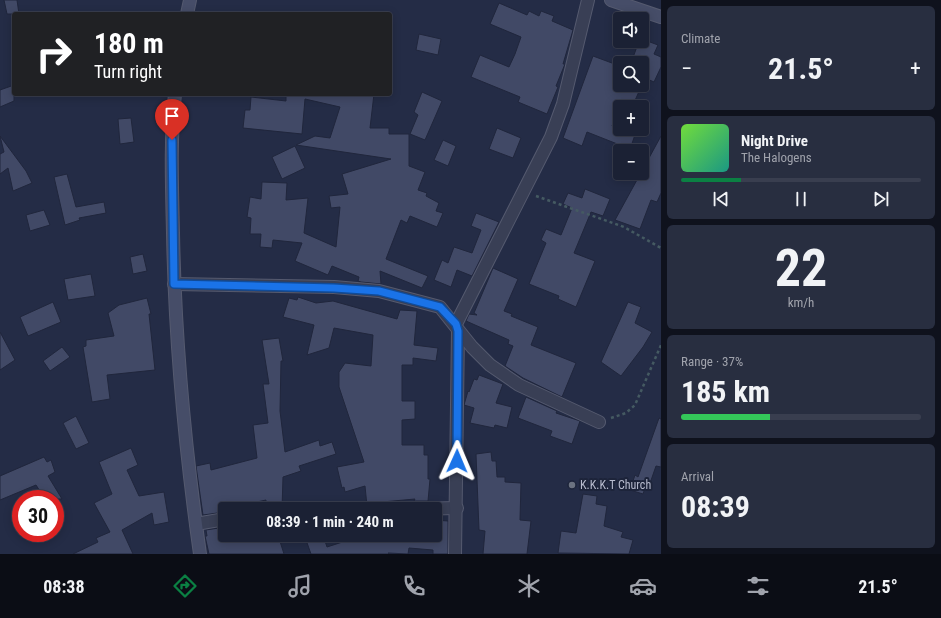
<!DOCTYPE html>
<meta charset="utf-8">
<style>
:root{--surface:#1b2134;--page:#282e40;--text:#f1f3f6;--muted:#a0a3ac;--line:#393e4f;--accent:#0b8043}
body{margin:0;font-family:"Roboto Condensed",sans-serif;background:var(--page);color:var(--text);height:100vh;display:flex;flex-direction:column;font-size:15px;white-space:nowrap}
*{box-sizing:border-box;margin:0}
p{font-size:13px;color:var(--muted)}
.icon{flex:none;width:22px;height:22px;fill:none;stroke:currentColor;stroke-width:2;stroke-linecap:round;stroke-linejoin:round}
.map{position:relative;flex:1;overflow:hidden}
.panel{display:flex;flex-direction:column;gap:6px;padding:6px;background:#0f121d;width:280px}
.panel>*{flex:none}
.hud{position:absolute;left:12px;top:12px;width:380px;height:84px;border-radius:4px;box-shadow:0 2px 10px #0003,0 0 0 1px var(--line);background:#202124;color:#fff;overflow:hidden}
.fabs{position:absolute;left:613px;top:12px;display:grid;gap:8px}
.fabs a{display:grid;place-items:center;width:36px;height:36px;border-radius:4px;background:var(--surface);box-shadow:0 2px 10px #0003,0 0 0 1px var(--line);font-size:20px}
.speed{position:absolute;left:12px;top:490px;display:flex;gap:8px;font-size:20px;font-weight:700;text-align:center}
.speed>*{display:grid;place-content:center;width:52px;height:52px;border-radius:50%;background:var(--surface);box-shadow:0 2px 10px #0003,0 0 0 1px var(--line);line-height:1}
.speed .limit{border:6px solid #d22;background:#fff;color:#111}
.pin{position:absolute;display:grid;place-items:center;width:34px;height:34px;color:#fff;margin:-41px -17px;border-radius:50% 50% 50% 0;rotate:-45deg;box-shadow:0 0 4px #0007}
.pin .icon{rotate:45deg}
.me{position:absolute;width:44px;margin:-22px;rotate:1deg;stroke-linejoin:round;filter:drop-shadow(0 0 3px #0008)}
.turn{display:flex;align-items:center;gap:14px;height:84px;padding:0 16px;font-size:18px}
.turn .icon{width:52px;height:52px;stroke-width:2.5}
.turn b{display:block;font-size:28px;line-height:34px}
.big{font-size:30px;font-weight:700;line-height:1.1}
.panel .tile{flex:1;display:flex;flex-direction:column;justify-content:center;gap:6px;min-width:0;padding:0 14px;border-radius:6px;background:var(--page)}
.panel .dial{align-items:center;gap:0}
.dial b{font-size:52px;line-height:1}
.song{display:flex;align-items:center;gap:12px}
.cover{width:48px;height:48px;border-radius:6px;background:linear-gradient(135deg,hsl(100 70% 55%),hsl(170 70% 35%))}
.played{height:4px;border-radius:2px;background:linear-gradient(90deg,var(--accent) 25%,var(--line) 25%)}
.keys{display:flex;justify-content:space-around;direction:ltr}
.heat{display:flex;justify-content:space-between;align-items:center;font-size:22px;direction:ltr}
.charge{height:6px;border-radius:3px;background:linear-gradient(90deg,#34c759 37%,var(--line) 0)}
.trip{position:absolute;left:218px;top:502px;width:224px;height:40px;border-radius:4px;background:var(--surface);box-shadow:0 2px 10px #0003,0 0 0 1px var(--line);font-weight:700;line-height:40px;text-align:center}
.tab-bar{display:flex;height:64px;justify-content:space-around;align-items:center;background:#0b0d15;color:var(--muted)}
.tab-bar .icon{width:28px;height:28px}
.tab-bar .selected{color:var(--accent)}
.tab-bar b{font-size:18px;color:var(--text)}
main{display:flex;flex:1;min-height:0}
.map>svg:first-child{display:block}
.building{fill:#414966;stroke:#20263c}
.lines{fill:none;stroke-linecap:round;stroke-linejoin:round}
.street-casing{stroke:#555a6f;stroke-width:14}
.secondary-casing{stroke:#555a6f;stroke-width:14}
.path{stroke:#455a62;stroke-width:2.5;stroke-dasharray:3 3;stroke-linecap:butt}
.street{stroke:#393f55;stroke-width:12}
.secondary{stroke:#464d68;stroke-width:12}
.route-casing{stroke:#114b97;stroke-width:10}
.route{stroke:#1a73e8;stroke-width:7}
.worship-dot{fill:#6b7280;stroke:#1d243a;stroke-width:1.5}
.labels{text-anchor:middle;stroke-width:4;stroke-linejoin:round;paint-order:stroke}
.poi-label{font-size:12px;fill:#b7bbce;stroke:#1d243a;text-anchor:start}
</style>
<main>
<div class="map">
<svg width="661" height="554" viewBox="0 0 661 554">
<rect width="100%" height="100%" fill="#242c46"/>
<g class="building">
<polygon points="4,0 17,0 19,14 7,14"/>
<polygon points="499,3 527,15 529,11 539,16 541,11 554,16 552,21 573,30 563,64 565,64 556,86 558,87 547,114 518,102 520,97 471,77 480,55 509,67 515,54 521,37 490,24"/>
<polygon points="419,34 441,39 438,55 416,50"/>
<polygon points="642,39 658,45 654,54 661,57 661,67 654,82 645,78 642,84 642,63 631,63 639,41 642,41"/>
<polygon points="593,56 620,66 620,85 642,85 632,107 620,107 612,126 635,135 630,149 587,132 582,146 563,138"/>
<polygon points="14,85 14,101 0,107 0,90"/>
<polygon points="422,92 442,101 425,140 410,134 418,115 414,112"/>
<polygon points="286,94 305,96 305,94 374,94 370,128 389,128 389,134 409,134 409,166 425,172 418,190 427,193 426,196 439,203 436,211 443,213 437,227 410,216 407,223 401,220 386,259 428,276 422,288 380,271 381,284 361,282 358,281 359,277 332,266 328,275 295,261 302,243 273,240 272,248 260,247 261,234 250,234 251,218 247,217 250,197 261,199 262,182 287,183 286,200 308,198 304,233 336,247 340,207 331,208 329,196 348,194 342,174 391,159 296,145 315,136 330,138 340,107 305,99 302,134 243,128 245,110 250,110 251,97 286,101"/>
<polygon points="131,118 134,142 120,144 118,119"/>
<polygon points="497,128 521,138 513,158 489,149"/>
<polygon points="0,136 26,171 32,183 13,191 8,168 0,174 0,154 4,152"/>
<polygon points="661,136 661,193 657,202 651,200 640,229 615,220"/>
<polygon points="443,140 456,146 448,166 434,160"/>
<polygon points="295,146 305,168 282,179 272,157"/>
<polygon points="67,174 76,207 104,202 106,213 79,218 80,220 65,225 54,177"/>
<polygon points="585,189 610,199 603,216 591,212 574,253 595,261 576,307 558,299 559,296 529,284 546,243 541,240 546,229 561,235 572,208 563,204 568,193 582,198"/>
<polygon points="44,210 50,225 30,231 26,215"/>
<polygon points="476,213 499,222 472,276 457,270 451,287 434,280 442,260 448,263 454,247 472,253 481,230 471,226"/>
<polygon points="143,254 147,271 133,274 130,257"/>
<polygon points="493,268 518,279 504,311 512,314 511,316 538,327 531,345 576,363 562,397 523,378 505,366 513,346 508,344 509,340 466,321 469,314 477,315 474,313"/>
<polygon points="91,274 95,296 68,300 64,279"/>
<polygon points="298,297 316,303 333,301 397,319 400,310 417,311 414,345 438,348 436,361 413,358 413,365 402,365 402,401 415,401 415,419 402,420 402,445 424,445 424,455 428,455 428,479 430,479 428,501 414,501 415,499 382,502 382,504 367,506 365,486 345,492 344,487 342,488 337,467 364,462 339,387 339,372 345,363 371,366 373,335 334,328 329,348 307,355 314,325 283,317 289,298 297,300"/>
<polygon points="147,298 151,314 149,314 155,370 107,375 110,399 92,402 83,347 86,346 86,340 114,336 108,313 119,305"/>
<polygon points="53,302 61,322 28,336 20,317"/>
<polygon points="628,302 641,307 635,323 652,332 643,347 621,376 601,362"/>
<polygon points="0,332 15,360 0,370"/>
<polygon points="279,338 283,361 281,361 280,411 285,452 319,440 320,446 332,442 336,454 299,466 301,471 283,477 282,509 266,509 266,500 225,509 225,512 203,515 196,466 210,463 211,470 257,458 253,425 268,423 263,384 269,384 262,340"/>
<polygon points="62,347 70,357 50,371 43,361"/>
<polygon points="479,375 503,384 496,403 512,407 507,428 495,425 494,428 470,423 474,408 464,405 468,391 469,392 474,379 477,380"/>
<polygon points="526,397 557,411 556,413 580,421 572,444 550,436 552,431 518,418"/>
<polygon points="76,416 89,443 76,449 63,423"/>
<polygon points="659,418 661,419 661,467 656,466 648,489 645,488 643,494 630,490 635,475 638,477"/>
<polygon points="131,448 138,465 127,470 139,496 164,492 169,522 154,525 152,513 122,530 133,554 73,554 98,542 96,538 110,532 94,503 112,494 99,462"/>
<polygon points="491,452 492,461 496,461 497,477 505,477 505,482 521,483 520,520 531,521 527,554 483,554 485,531 479,530 476,454"/>
<polygon points="44,457 47,462 51,460 55,472 48,476 62,499 45,499 36,485 0,500 0,476"/>
<polygon points="583,494 597,496 596,504 607,506 604,526 623,532 621,537 633,540 629,554 558,553 561,531 576,533"/>
<polygon points="435,520 448,521 448,554 433,554 433,550 409,548 408,554 388,553 389,554 311,554 306,540 323,535 327,547 364,535 435,535"/>
<polygon points="225,527 225,535 258,535 260,540 278,535 284,554 209,554 205,536 207,536 206,530"/>
</g>
<g class="lines">
<g class="street-casing">
<g id="street">
<polyline points="174,284 334,287 379,291 440,307 472,347 490,365 519,385 599,422"/>
<polyline points="456,324 551,137 563,104 588,0"/>
<polyline points="410,509 457,508"/>
<polyline points="196,524 225,519"/>
<polyline points="455,554 458,331"/>
</g>
</g>
<g class="secondary-casing">
<g id="secondary">
<polyline points="611,0 661,17"/>
<polyline points="187,14 190,0"/>
<path d="M175,94C170,140 172,187 173,233C175,341 185,448 200,554"/>
</g>
</g>
<g class="path">
<polyline points="536,196 624,227 661,248"/>
<polyline points="611,418 626,413 635,405 661,345"/>
</g>
<use href="#street" class="street"/>
<use href="#secondary" class="secondary"/>
</g>
<g class="lines">
<g class="route-casing">
<polyline id="route" points="172,140 174,284 334,288 379,291 440,307 456,324 458,331 457,461"/>
</g>
<use href="#route" class="route"/>
</g>
<circle class="worship-dot" cx="572" cy="485" r="4"/>
<g class="labels">
<g class="poi-label">
<text x="580" y="489">K.K.K.T Church</text>
</g>
</g>
</svg>
<div class="fabs">
<a><svg class="icon" aria-label="sound" viewBox="0 0 24 24"><path d="M4 9h4l5-4v14l-5-4H4zM17 9q2 3 0 6"/></svg></a>
<a><svg class="icon" aria-label="search" viewBox="0 0 24 24"><circle cx="10" cy="10" r="6"/><path d="M15 15l6 6"/></svg></a>
<a>+</a>
<a>−</a>
</div>
<div class="speed"><div class="limit">30</div></div>
<div class="pin" style="left:172px;top:140px;background:#d93025"><svg class="icon" aria-label="arrive" viewBox="0 0 24 24"><path d="M6 21V4h12l-3 4 3 4H6"/></svg></div>
<svg class="me" style="left:457px;top:461px" viewBox="-20 -20 40 40"><path d="M0-17L14 15 0 8-14 15z" fill="#1a73e8" stroke="#fff" stroke-width="4"/></svg>
<div class="trip">08:39 · 1 min · 240 m</div>
<div class="hud">
<div class="turn"><svg class="icon" aria-label="right" viewBox="0 0 24 24"><path d="M7 20v-9h11M14 6l5 5-5 5"/></svg><div><b>180 m</b>Turn right</div></div>
</div>
</div>
<section class="panel">
<div class="tile"><p>Climate</p>
<div class="heat"><a>−</a><b class="big">21.5°</b><a>+</a></div>
</div>
<div class="tile">
<div class="song"><i class="cover"></i><div><b>Night Drive</b><p>The Halogens</p></div></div>
<div class="played"></div>
<div class="keys"><svg class="icon" aria-label="previous" viewBox="0 0 24 24"><path d="M18 5L8 12l10 7zM5 5v14"/></svg><svg class="icon" aria-label="pause" viewBox="0 0 24 24"><path d="M8 5v14M16 5v14"/></svg><svg class="icon" aria-label="next" viewBox="0 0 24 24"><path d="M6 5l10 7-10 7zM19 5v14"/></svg></div>
</div>
<div class="tile dial"><b>22</b><p>km/h</p></div>
<div class="tile"><p>Range · 37%</p><b class="big">185 km</b><div class="charge"></div></div>
<div class="tile"><p>Arrival</p><b class="big">08:39</b></div>
</section>
</main>
<nav class="tab-bar">
<b>08:38</b>
<svg class="icon selected" aria-label="directions" viewBox="0 0 24 24"><path d="M12 3l9 9-9 9-9-9zM9 14v-3h6M13 9l2 2-2 2"/></svg>
<svg class="icon" aria-label="music" viewBox="0 0 24 24"><path d="M9 18V5l10-2v13"/><circle cx="6" cy="18" r="3"/><circle cx="16" cy="16" r="3"/></svg>
<svg class="icon" aria-label="phone" viewBox="0 0 24 24"><path d="M5 4h4l2 5-3 2q2 4 5 5l2-3 5 2v4C11 20 4 13 5 4z"/></svg>
<svg class="icon" aria-label="climate" viewBox="0 0 24 24"><path d="M12 3v18M4 7l16 10M4 17L20 7"/></svg>
<svg class="icon" aria-label="car" viewBox="0 0 24 24"><path d="M5 17H2v-5l4-1 3-4h7l3 4 3 1v5h-3M9 17h6M6 11h13"/><circle cx="7" cy="17" r="2"/><circle cx="17" cy="17" r="2"/></svg>
<svg class="icon" aria-label="filters" viewBox="0 0 24 24"><path d="M4 7h16M4 17h16"/><circle cx="9" cy="7" r="2"/><circle cx="15" cy="17" r="2"/></svg>
<b>21.5°</b>
</nav>
